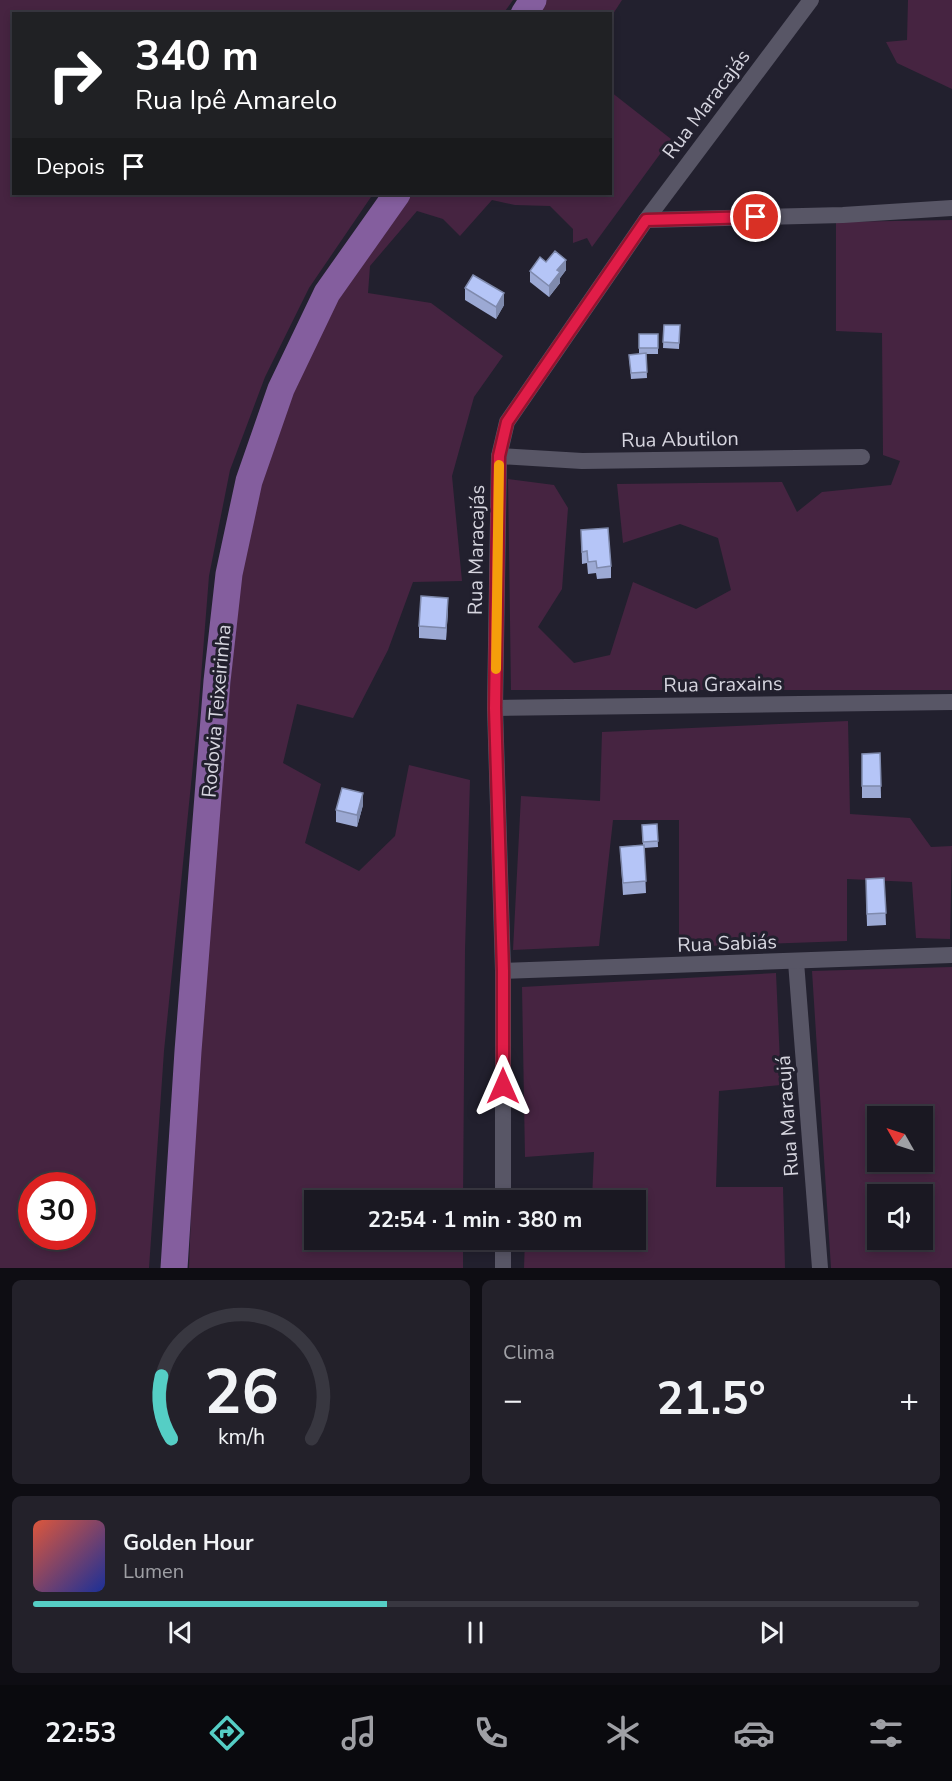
<!DOCTYPE html>
<html lang="pt">
<meta charset="utf-8">
<style>
:root{--surface:#1a1822;--page:#23212a;--text:#f1f3f6;--muted:#9fa0a5;--line:#383740;--accent:#55cec5}
body{margin:0;font-family:"Nunito Sans",sans-serif;background:var(--page);color:var(--text);height:100vh;display:flex;flex-direction:column;font-size:22px;white-space:nowrap}
*{box-sizing:border-box;margin:0}
p{font-size:20px;color:var(--muted)}
.icon{flex:none;width:33px;height:33px;fill:none;stroke:currentColor;stroke-width:2;stroke-linecap:round;stroke-linejoin:round}
.map{position:relative;height:1268px;overflow:hidden}
.sheet{display:flex;flex-direction:column;gap:12px;padding:12px;background:#0e0d13;flex:1}
.sheet>*{flex:none}
.guide{position:absolute;left:12px;top:12px;width:600px;height:183px;border-radius:0px;box-shadow:0 3px 9px #0003,0 0 0 2px var(--line);background:#202124;color:#fff;overflow:hidden}
.needle{width:39px;rotate:309deg}
.tools{position:absolute;left:867px;top:1106px;display:grid;gap:12px}
.tools a{display:grid;place-items:center;width:66px;height:66px;border-radius:0px;background:var(--surface);box-shadow:0 3px 9px #0003,0 0 0 2px var(--line);font-size:30px}
.speed{position:absolute;left:18px;top:1172px;display:flex;gap:12px;font-size:30px;font-weight:700;text-align:center}
.speed>*{display:grid;place-content:center;width:78px;height:78px;border-radius:50%;background:var(--surface);box-shadow:0 3px 9px #0003,0 0 0 2px var(--line);line-height:1}
.speed .limit{border:9px solid #d22;background:#fff;color:#111}
.pin{position:absolute;display:grid;place-items:center;width:51px;height:51px;color:#fff;margin:-26px;border:3px solid #fff;border-radius:50%;box-shadow:0 2px 6px #0007}
.me{position:absolute;width:66px;margin:-33px;rotate:0deg;stroke-linejoin:round;filter:drop-shadow(0 0 4px #0008)}
.turn{display:flex;align-items:center;gap:21px;height:126px;padding:0 24px;font-size:27px}
.turn .icon{width:78px;height:78px;stroke-width:2.5}
.turn b{display:block;font-size:42px;line-height:51px}
.then{display:flex;align-items:center;height:57px;padding:0 24px;background:#0003;gap:12px;font-size:22px}
.big{font-size:45px;font-weight:700;line-height:1.1}
.sheet .widget{flex:1;display:flex;flex-direction:column;justify-content:center;gap:9px;min-width:0;padding:0 21px;border-radius:9px;background:var(--page)}
.sheet .dial{align-items:center;gap:0}
.dial svg{height:156px;overflow:visible;fill:none;stroke:var(--line);stroke-width:7;stroke-linecap:round;text-anchor:middle}
.dial text{fill:var(--text);stroke:none}
.song{display:flex;align-items:center;gap:18px}
.cover{width:72px;height:72px;border-radius:9px;background:linear-gradient(135deg,hsl(10 70% 55%),hsl(230 70% 35%))}
.played{height:6px;border-radius:3px;background:linear-gradient(90deg,var(--accent) 40%,var(--line) 40%)}
.keys{display:flex;justify-content:space-around;direction:ltr}
.heat{display:flex;justify-content:space-between;align-items:center;font-size:33px;direction:ltr}
.sheet .tiles{flex:1;display:grid;gap:12px;grid-template-columns:1fr 1fr}
.widget:last-child{grid-column:span 2}
.trip{position:absolute;left:304px;top:1190px;width:342px;height:60px;border-radius:0px;background:var(--surface);box-shadow:0 3px 9px #0003,0 0 0 2px var(--line);font-weight:700;line-height:60px;text-align:center}
.tabs{display:flex;height:96px;justify-content:space-around;align-items:center;background:#0a0a0e;color:var(--muted)}
.tabs .icon{width:42px;height:42px}
.tabs .active{color:var(--accent)}
.tabs b{font-size:27px;color:var(--text)}
.map>svg:first-child{display:block}
.green{fill:#462441;fill-rule:evenodd}
.lines{fill:none;stroke-linecap:round;stroke-linejoin:round}
.street{stroke:#585666;stroke-width:16}
.primary{stroke:#845e9e;stroke-width:27}
.wall{fill:#9ca9d4}
.shaded-wall{fill:#7f8aad}
.building{fill:#b5c5f7;stroke:#7f8aad;stroke-width:1.5}
.route-casing{stroke:#92132f;stroke-width:15}
.route{stroke:#e11d48;stroke-width:10}
.slow{stroke:#f59e0b;stroke-width:10}
.labels{text-anchor:middle;stroke-width:6;stroke-linejoin:round;paint-order:stroke}
.street-label{font-size:20px;fill:#d6d5df;stroke:#22202e}
</style>
<div class="map">
<svg width="952" height="1268" viewBox="0 0 952 1268">
<rect width="100%" height="100%" fill="#22202e"/>
<g class="green">
<path d="M0,0H513L503,14H14V194H373L309,288L265,377L230,470L209,576L198,715L164,1051L149,1268H0ZM32,1185H82V1236H32Z"/>
<polygon points="546,0 622,0 611,17 610,14 536,14"/>
<polygon points="908,0 952,0 952,89 897,63 886,42 907,40"/>
<polygon points="611,92 671,139 592,247 587,238 573,243 573,229 550,206 515,205 492,200 460,236 443,219 417,211 370,266 368,293 431,303 503,356 474,397 452,476 462,581 413,582 388,650 353,718 297,704 283,763 321,784 305,843 359,871 395,836 409,765 470,780 465,950 463,1200 315,1200 315,1239 463,1239 463,1268 189,1268 197,1054 240,576 260,478 291,390 336,297 408,194 610,194"/>
<polygon points="952,220 952,690 511,690 508,479 554,485 568,508 562,589 538,627 574,663 610,655 633,582 696,609 731,590 718,538 680,524 623,543 617,484 782,482 797,512 822,492 891,485 900,461 883,455 882,333 836,331 836,222"/>
<polygon points="848,721 850,814 910,818 931,847 952,846 950,939 916,938 912,882 847,879 847,941 679,947 679,820 613,820 599,946 513,950 521,796 600,801 602,732"/>
<path d="M952,967V1268H831L812,971ZM878,1116H922V1161H878ZM878,1194H922V1239H878Z"/>
<polygon points="776,973 781,1085 719,1091 716,1187 783,1187 785,1268 524,1268 525,1239 636,1239 636,1200 592,1200 594,1152 525,1157 522,987"/>
</g>
<g class="lines">
<g class="street">
<polyline points="646,220 843,215 952,208"/>
<polyline points="499,456 582,461 862,457"/>
<polyline points="495,708 952,702"/>
<polyline points="796,962 820,1268"/>
<polyline points="503,971 952,955"/>
<polyline points="503,1200 503,971 495,708 499,456 507,422 646,220 811,0"/>
<polyline points="503,1268 503,1239"/>
</g>
<g class="primary">
<polyline points="524,14 533,0"/>
<polyline points="174,1268 188,1051 217,681 229,574 249,481 281,389 327,293 397,194"/>
</g>
</g>
<g class="wall">
<polygon points="546,262 566,270 560,278 560,283 549,297 530,282 530,271"/>
<polygon points="465,288 504,305 496,319 465,300"/>
<polygon points="664,325 680,325 679,349 663,348"/>
<polygon points="658,334 658,354 646,354 647,378 631,379 629,355 639,354 639,348"/>
<polygon points="581,530 611,566 611,578 597,579 596,573 588,574 587,563 582,564"/>
<polygon points="448,610 446,640 419,638 419,626"/>
<polygon points="880,753 881,798 862,798 862,754"/>
<polygon points="363,805 357,827 336,822 336,810"/>
<polygon points="657,824 658,847 644,848 646,893 623,895 620,847 643,845 642,825"/>
<polygon points="884,878 886,925 867,926 866,891"/>
</g>
<g class="shaded-wall">
<polygon points="566,260 566,270 560,278 560,283 549,297 549,286 557,270"/>
<polygon points="504,293 504,305 496,319 496,307"/>
<polygon points="448,598 448,610 446,640 446,628"/>
<polygon points="363,793 363,805 357,827 357,815"/>
</g>
<g class="building">
<polygon points="555,251 566,260 557,270 560,272 549,286 530,271 540,257 546,262"/>
<polygon points="473,275 504,293 496,307 465,288"/>
<polygon points="664,325 680,325 679,343 663,342"/>
<rect x="639" y="334" width="19" height="14"/>
<polygon points="646,353 647,372 631,373 629,355"/>
<polygon points="608,528 611,566 597,568 596,561 588,562 587,551 582,552 581,530"/>
<polygon points="421,596 448,598 446,628 419,626"/>
<polygon points="880,753 881,786 862,786 862,754"/>
<polygon points="342,788 363,793 357,815 336,810"/>
<polygon points="657,824 658,841 643,842 642,825"/>
<polygon points="644,845 646,881 623,883 620,847"/>
<polygon points="884,878 886,913 867,914 866,879"/>
</g>
<g class="lines">
<g class="route-casing">
<polyline id="route" points="503,1086 503,971 495,708 499,456 507,422 646,220 756,217"/>
</g>
<use href="#route" class="route"/>
<polyline class="slow" points="496,669 499,465"/>
</g>
<g class="labels">
<g class="street-label">
<text transform="translate(706 104) rotate(-53)" y="7">Rua Maracajás</text>
<text transform="translate(680 439) rotate(-1)" y="7">Rua Abutilon</text>
<text transform="translate(476 550) rotate(-89)" y="7">Rua Maracajás</text>
<text transform="translate(723 684) rotate(-1)" y="7">Rua Graxains</text>
<text transform="translate(216 711) rotate(-85)" y="7">Rodovia Teixeirinha</text>
<text transform="translate(727 943) rotate(-2)" y="7">Rua Sabiás</text>
<text transform="translate(787 1116) rotate(-94)" y="7">Rua Maracujá</text>
</g>
</g>
</svg>
<div class="tools">
<a><svg class="needle" viewBox="-14 -14 28 28"><path d="M0-13l5 13h-10z" fill="#e53935"/><path d="M0 13l5-13h-10z" fill="#9fa0a5"/></svg></a>
<a><svg class="icon" aria-label="sound" viewBox="0 0 24 24"><path d="M4 9h4l5-4v14l-5-4H4zM17 9q2 3 0 6"/></svg></a>
</div>
<div class="speed"><div class="limit">30</div></div>
<div class="pin" style="left:756px;top:217px;background:#d93025"><svg class="icon" aria-label="arrive" viewBox="0 0 24 24"><path d="M6 21V4h12l-3 4 3 4H6"/></svg></div>
<svg class="me" style="left:503px;top:1086px" viewBox="-20 -20 40 40"><path d="M0-17L14 15 0 8-14 15z" fill="#e11d48" stroke="#fff" stroke-width="4"/></svg>
<div class="trip">22:54 · 1 min · 380 m</div>
<div class="guide">
<div class="turn"><svg class="icon" aria-label="right" viewBox="0 0 24 24"><path d="M7 20v-9h11M14 6l5 5-5 5"/></svg><div><b>340 m</b>Rua Ipê Amarelo</div></div>
<div class="then">Depois<svg class="icon" aria-label="arrive" viewBox="0 0 24 24"><path d="M6 21V4h12l-3 4 3 4H6"/></svg></div>
</div>
</div>
<section class="sheet">
<div class="tiles">
<div class="widget dial"><svg viewBox="0 0 100 80">
<path d="M14 69A42 42 0 1 1 86 69"/>
<path d="M14 69A42 42 0 0 1 9 37" stroke="#55cec5"/>
<text x="50" y="56" font-size="32" font-weight="700">26</text>
<text x="50" y="72" font-size="11">km/h</text>
</svg></div>
<div class="widget"><p>Clima</p>
<div class="heat"><a>−</a><b class="big">21.5°</b><a>+</a></div>
</div>
<div class="widget">
<div class="song"><i class="cover"></i><div><b>Golden Hour</b><p>Lumen</p></div></div>
<div class="played"></div>
<div class="keys"><svg class="icon" aria-label="previous" viewBox="0 0 24 24"><path d="M18 5L8 12l10 7zM5 5v14"/></svg><svg class="icon" aria-label="pause" viewBox="0 0 24 24"><path d="M8 5v14M16 5v14"/></svg><svg class="icon" aria-label="next" viewBox="0 0 24 24"><path d="M6 5l10 7-10 7zM19 5v14"/></svg></div>
</div>
</div>
</section>
<nav class="tabs">
<b>22:53</b>
<svg class="icon active" aria-label="directions" viewBox="0 0 24 24"><path d="M12 3l9 9-9 9-9-9zM9 14v-3h6M13 9l2 2-2 2"/></svg>
<svg class="icon" aria-label="music" viewBox="0 0 24 24"><path d="M9 18V5l10-2v13"/><circle cx="6" cy="18" r="3"/><circle cx="16" cy="16" r="3"/></svg>
<svg class="icon" aria-label="phone" viewBox="0 0 24 24"><path d="M5 4h4l2 5-3 2q2 4 5 5l2-3 5 2v4C11 20 4 13 5 4z"/></svg>
<svg class="icon" aria-label="climate" viewBox="0 0 24 24"><path d="M12 3v18M4 7l16 10M4 17L20 7"/></svg>
<svg class="icon" aria-label="car" viewBox="0 0 24 24"><path d="M5 17H2v-5l4-1 3-4h7l3 4 3 1v5h-3M9 17h6M6 11h13"/><circle cx="7" cy="17" r="2"/><circle cx="17" cy="17" r="2"/></svg>
<svg class="icon" aria-label="filters" viewBox="0 0 24 24"><path d="M4 7h16M4 17h16"/><circle cx="9" cy="7" r="2"/><circle cx="15" cy="17" r="2"/></svg>
</nav>
